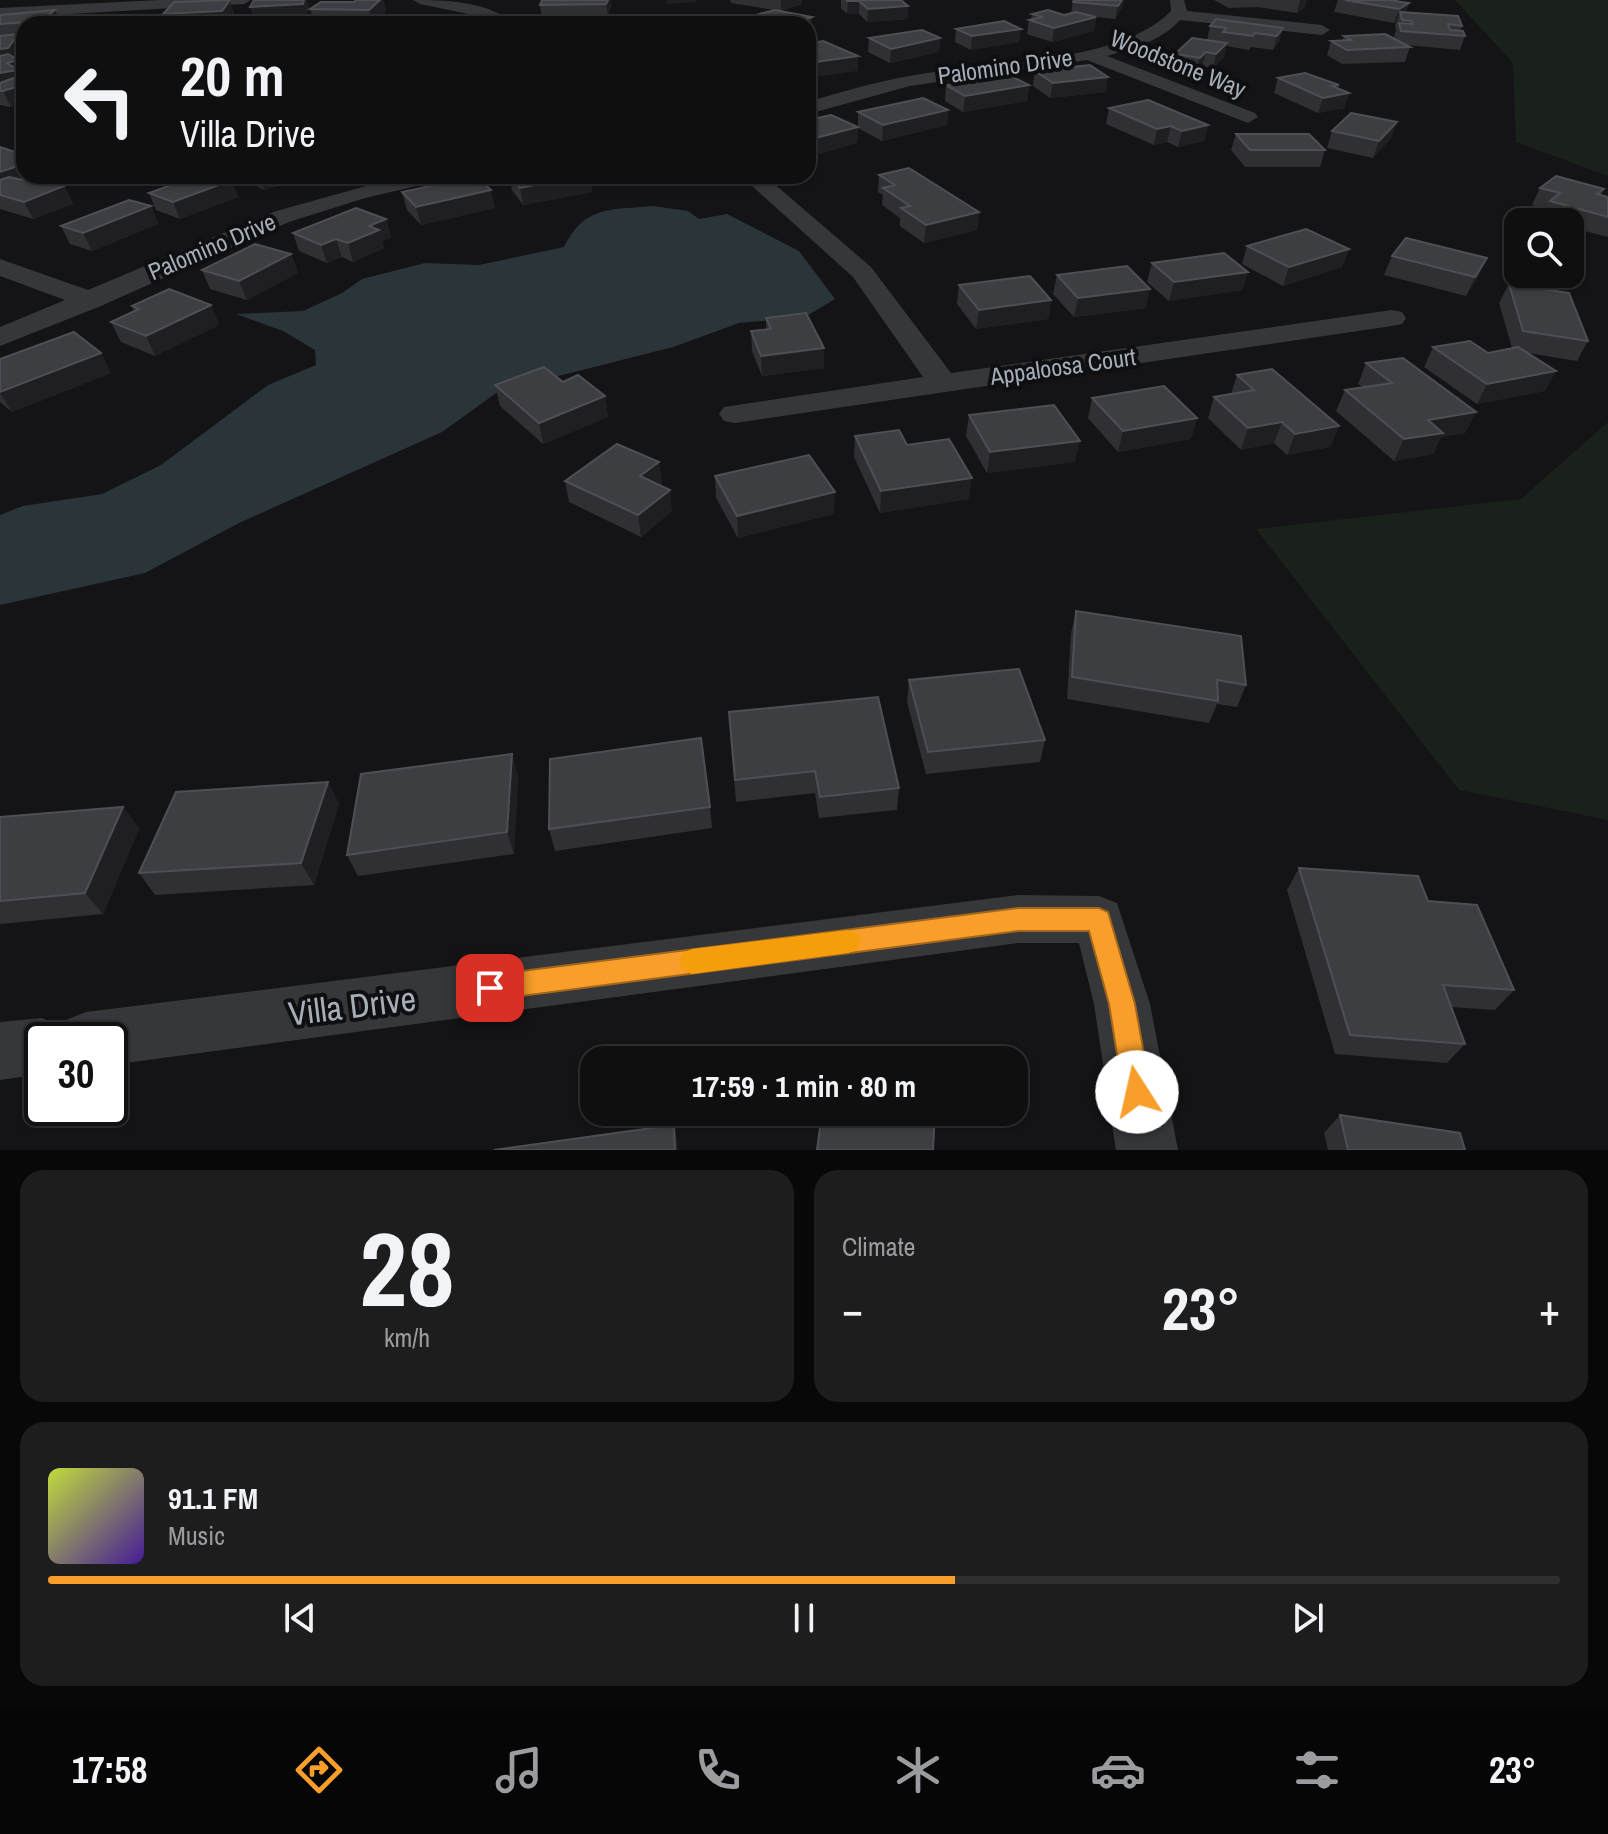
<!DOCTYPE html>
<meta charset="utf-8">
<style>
:root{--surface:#0f0f10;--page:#1d1d1e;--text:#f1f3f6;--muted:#9b9c9f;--line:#2f2f30;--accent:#f99e2a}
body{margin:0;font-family:"Archivo Narrow",sans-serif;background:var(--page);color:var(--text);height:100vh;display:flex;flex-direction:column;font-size:30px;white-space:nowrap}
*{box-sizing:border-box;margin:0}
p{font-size:26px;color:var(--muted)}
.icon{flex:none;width:44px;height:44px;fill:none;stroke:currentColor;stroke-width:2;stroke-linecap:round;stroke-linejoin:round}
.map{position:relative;height:1150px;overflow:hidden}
.sheet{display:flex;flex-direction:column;gap:20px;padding:20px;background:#080809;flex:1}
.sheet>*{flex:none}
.banner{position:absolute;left:16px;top:16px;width:800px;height:168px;border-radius:24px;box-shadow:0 2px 6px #0004,0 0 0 2px var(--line);background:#0f0f10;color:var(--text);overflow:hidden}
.tools{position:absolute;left:1504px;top:208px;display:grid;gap:16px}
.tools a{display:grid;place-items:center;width:80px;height:80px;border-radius:16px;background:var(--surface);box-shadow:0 2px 6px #0004,0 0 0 2px var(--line);font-size:40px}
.speed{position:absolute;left:24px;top:1022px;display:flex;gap:16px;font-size:40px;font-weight:700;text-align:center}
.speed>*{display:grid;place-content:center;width:104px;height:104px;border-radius:50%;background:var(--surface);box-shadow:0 2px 6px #0004,0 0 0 2px var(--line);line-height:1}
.speed .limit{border:4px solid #111;border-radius:12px;background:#fff;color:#111}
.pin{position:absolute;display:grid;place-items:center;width:68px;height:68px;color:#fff;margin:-34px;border-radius:16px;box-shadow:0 4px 12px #0006}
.me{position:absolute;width:88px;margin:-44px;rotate:350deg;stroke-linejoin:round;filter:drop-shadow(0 0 6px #0008)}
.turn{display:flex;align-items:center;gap:28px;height:168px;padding:0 32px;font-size:36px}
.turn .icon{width:104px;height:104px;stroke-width:2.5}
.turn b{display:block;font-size:56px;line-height:68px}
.big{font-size:60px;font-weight:700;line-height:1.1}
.sheet .card{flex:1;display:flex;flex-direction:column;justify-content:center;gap:12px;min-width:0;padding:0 28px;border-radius:24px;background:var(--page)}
.sheet .dial{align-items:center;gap:0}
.dial b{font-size:104px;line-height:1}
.song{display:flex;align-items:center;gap:24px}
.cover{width:96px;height:96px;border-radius:12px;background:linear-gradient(135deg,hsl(70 70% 55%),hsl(260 70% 35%))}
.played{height:8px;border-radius:4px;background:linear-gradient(90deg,var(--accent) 60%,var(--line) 60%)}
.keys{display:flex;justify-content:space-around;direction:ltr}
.heat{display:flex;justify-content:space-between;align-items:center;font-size:44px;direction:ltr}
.sheet .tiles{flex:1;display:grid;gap:20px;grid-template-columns:1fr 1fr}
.card:last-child{grid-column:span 2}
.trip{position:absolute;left:580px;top:1046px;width:448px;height:80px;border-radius:24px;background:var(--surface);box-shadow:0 2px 6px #0004,0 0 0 2px var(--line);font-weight:700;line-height:80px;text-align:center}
.tab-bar{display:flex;height:128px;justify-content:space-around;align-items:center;background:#060606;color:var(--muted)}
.tab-bar .icon{width:56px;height:56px}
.tab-bar .selected{color:var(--accent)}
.tab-bar b{font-size:36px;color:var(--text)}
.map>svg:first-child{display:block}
.green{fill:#1a211a}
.water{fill:#2a353a}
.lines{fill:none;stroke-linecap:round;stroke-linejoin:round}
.minor{fill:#35373b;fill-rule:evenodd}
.wall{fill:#303034}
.shaded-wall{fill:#1f1f22}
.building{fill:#3c3e42;stroke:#4d4f54;stroke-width:2}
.route{fill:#f99e2a;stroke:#a2671b;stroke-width:2}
.slow{fill:#f59e0b}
.labels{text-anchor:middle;stroke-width:8;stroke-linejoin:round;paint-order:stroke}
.far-street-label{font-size:24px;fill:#a5adb7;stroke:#0f0f11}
.near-street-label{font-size:34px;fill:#a5adb7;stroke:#0f0f11}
</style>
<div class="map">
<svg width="1608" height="1150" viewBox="0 0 1608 1150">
<rect width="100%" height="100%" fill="#141416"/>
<g class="green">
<polygon points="1455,0 1608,0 1608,176 1516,142 1513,63"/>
<polygon points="1608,422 1608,820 1459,790 1256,529 1521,499"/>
</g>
<path class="water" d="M653,206L688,211L699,219L727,214L799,251L835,299L805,317L739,323L673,347L499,391L442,432L239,523L145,573L0,605V515L23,506L102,494L161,465L268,385L316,365L315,350L283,331L236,314L303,311L342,293L362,279L425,263L479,265L564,247C585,205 611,210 653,206Z"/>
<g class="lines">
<g class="minor">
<polygon points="159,0 251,0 244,4 0,18 0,8"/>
<path d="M413,0C445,0 489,1 514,24H493L473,15L420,4Z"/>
<path d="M1170,0H1184L1187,11L1322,25L1330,30L1322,35L1180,20C1161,41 1134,48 1107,56L1255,113L1258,117L1248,123L1087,60L910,86L808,114V102C841,92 875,82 909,76C981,62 1119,65 1171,11Z"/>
<polygon points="682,14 690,19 685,24 666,24"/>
<polygon points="402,176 441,176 438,181 365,198 289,222 101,306 0,346 0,327 65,300 0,276 0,259 88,290 273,212"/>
<polygon points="741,176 765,176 871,267 951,373 1392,310 1402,312 1406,318 1402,324 1392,326 735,423 724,421 719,414 724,407 923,377 853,277"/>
<polygon points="1018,895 1099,896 1117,903 1150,1004 1178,1150 1116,1150 1094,1004 1079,943 1018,943 110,1065 110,1040 42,1040 42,1074 0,1080 0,1022 42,1018 63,1027 66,1020 86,1012"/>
</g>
</g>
<g class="wall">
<polygon points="356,0 383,0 386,11 372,23 314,22 310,9 354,2"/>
<polygon points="610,0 611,6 608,17 542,18 540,5"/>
<polygon points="730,0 802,0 802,4 781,11 731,3"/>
<polygon points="841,0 901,0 908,6 908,19 867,22 859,14 847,14 841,8"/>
<polygon points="1214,0 1307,0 1304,8 1297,13 1257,7 1229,8"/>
<polygon points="1338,0 1389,0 1406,12 1462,26 1460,31 1465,36 1460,50 1406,45 1410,47 1405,62 1342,64 1327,55 1331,41 1342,41 1344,36 1395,39 1394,37 1396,30 1395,25 1397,21 1394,23 1334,12"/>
<polygon points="1073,2 1124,4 1115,19 1096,17 1094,31 1052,42 1027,34 1029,20 1031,20 1032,14 1064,15 1071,13"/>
<polygon points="55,10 61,24 24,24 24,36 19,36 24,49 17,60 24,74 24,102 11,107 0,105 0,15"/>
<polygon points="1210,26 1283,28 1279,42 1273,50 1251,47 1249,50 1226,46 1224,57 1213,68 1202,66 1196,72 1172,68 1175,54 1207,40"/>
<polygon points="956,29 1021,29 1019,42 971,50 955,42"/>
<polygon points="869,38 940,38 939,52 890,63 868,52"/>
<polygon points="1035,71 1106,92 1050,98 1033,86"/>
<polygon points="1278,78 1339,85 1338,88 1349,93 1344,108 1318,113 1274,93"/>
<polygon points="946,85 1029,85 1027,101 963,112 945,101"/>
<polygon points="1109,108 1208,125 1204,141 1178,147 1167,142 1154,145 1106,124"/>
<polygon points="948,110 947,125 882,141 858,128 857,143 812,156 808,154 808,120 858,127 858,112"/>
<polygon points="1397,122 1391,138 1373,158 1327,148 1332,131"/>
<polygon points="1236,134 1325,150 1320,167 1245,167 1231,150"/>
<polygon points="0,147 38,179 64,186 73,204 33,219 0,209"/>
<polygon points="879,175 979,212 977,230 924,243 900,226 900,218 882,205 883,195 878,192"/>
<polygon points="245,176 313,176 264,190 246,180"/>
<polygon points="509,176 590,176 592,192 523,205 512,190"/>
<polygon points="620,176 678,176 627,185"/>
<polygon points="1540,188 1604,189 1601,195 1608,197 1608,237 1570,227 1570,222 1554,222 1541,218 1546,209 1532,205"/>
<polygon points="402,192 495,208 421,225 407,210"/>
<polygon points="149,193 238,197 180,219 156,210"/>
<polygon points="151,206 158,224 92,251 70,244 61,226"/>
<polygon points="386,219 391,237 382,241 384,248 353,262 342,257 327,263 299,251 293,233"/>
<polygon points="1247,246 1349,249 1342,267 1283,286 1242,264"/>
<polygon points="291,254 298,273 247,300 210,289 202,270"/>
<polygon points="1392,256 1487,258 1478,277 1466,296 1384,275"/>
<polygon points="1152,263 1248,272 1242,290 1169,301 1147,282"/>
<polygon points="1057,275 1146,308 1074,317 1053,294"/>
<polygon points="1509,284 1588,341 1577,361 1528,353 1556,371 1545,391 1477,404 1424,367 1433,347 1488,353 1512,348 1499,303"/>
<polygon points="959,285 1051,300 1048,319 976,329 957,304"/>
<polygon points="211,305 219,325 155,356 121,342 111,322 134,312 132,306"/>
<polygon points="766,318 824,368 762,376 752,351 751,331 766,329"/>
<polygon points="0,359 111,373 12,412 0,402"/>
<polygon points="1366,363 1476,412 1465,433 1441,437 1433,454 1394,461 1336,411 1345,390 1363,387 1358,384"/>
<polygon points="1237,375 1339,426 1330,447 1287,455 1274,443 1241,450 1208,418 1214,397 1231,394"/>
<polygon points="495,385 605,396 608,417 543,444 500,406"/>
<polygon points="1092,398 1197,418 1191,439 1118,452 1088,418"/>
<polygon points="969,415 1075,462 987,473 966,436"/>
<polygon points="855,436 969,499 880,513 854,457"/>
<polygon points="659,462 662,483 659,485 672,511 641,537 569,502 565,481"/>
<polygon points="715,476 834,514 738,538 716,498"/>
<polygon points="1076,611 1246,685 1237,707 1217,704 1209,723 1067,699 1071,633"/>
<polygon points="909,680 1045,740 1040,762 926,774 907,702"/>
<polygon points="729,712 899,788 897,810 819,818 815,793 736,802"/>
<polygon points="518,776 514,854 358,876 347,855"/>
<polygon points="328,782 339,804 314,885 155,895 139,873"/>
<polygon points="123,807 139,829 103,914 0,924 0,817"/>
<polygon points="710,807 712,828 555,851 549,829"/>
<polygon points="1299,868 1514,990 1495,1010 1451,1007 1465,1044 1447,1063 1335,1054 1287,890"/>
<polygon points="1340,1115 1465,1150 1328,1150 1324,1133"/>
</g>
<g class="shaded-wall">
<polygon points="230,0 234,13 227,24 167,24 163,14"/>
<polygon points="307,0 309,8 306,17 255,20 250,7"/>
<polygon points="380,0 383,0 386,11 372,23 369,10"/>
<polygon points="608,0 610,0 611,6 608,17 606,4"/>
<polygon points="667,0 696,0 696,2 667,4"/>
<polygon points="781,0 802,0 802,4 781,11"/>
<polygon points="1122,0 1125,0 1124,4 1115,19 1118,6"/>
<polygon points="1300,0 1307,0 1304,8 1297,13"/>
<polygon points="848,1 859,1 859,14 847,14"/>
<polygon points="1409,3 1405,17 1400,12 1397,21 1394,23 1399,9"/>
<polygon points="908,6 908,19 867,22 868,9"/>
<polygon points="55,10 61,23 43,24 41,21"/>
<polygon points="812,17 812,30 808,32 808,24 794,24"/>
<polygon points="1096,17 1094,31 1052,42 1054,28"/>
<polygon points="1283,28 1279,42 1273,50 1277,36"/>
<polygon points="1021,29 1019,42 971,50 972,36"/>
<polygon points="18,34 24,49 16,61 18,60 24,74 0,90 0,49"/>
<polygon points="940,38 939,52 890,63 891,49"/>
<polygon points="1227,43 1224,57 1213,68 1216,54"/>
<polygon points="1206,52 1202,66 1196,72 1200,58"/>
<polygon points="858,56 858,71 808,78 808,63"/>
<polygon points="1108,77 1106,92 1050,98 1053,83"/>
<polygon points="1029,85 1027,101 963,112 965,96"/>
<polygon points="1339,85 1335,95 1349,93 1344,108 1318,113 1323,98 1332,86"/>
<polygon points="16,87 23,102 11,107 3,91"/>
<polygon points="948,110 947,125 882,141 883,125"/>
<polygon points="1397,122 1391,138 1373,158 1379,141"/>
<polygon points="1208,125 1204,141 1178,147 1182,131"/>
<polygon points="1171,126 1167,142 1154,145 1157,129"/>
<polygon points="858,127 857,143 812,156 812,139"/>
<polygon points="24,164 24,176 46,176 0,192 0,172"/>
<polygon points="259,176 313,176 264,190"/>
<polygon points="585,176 590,176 592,192 523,205 520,188"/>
<polygon points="626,176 678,176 627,185"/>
<polygon points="232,180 238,197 180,219 173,202"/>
<polygon points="64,186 73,204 33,219 24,202"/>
<polygon points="491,190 495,208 421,225 416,207"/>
<polygon points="151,206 158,224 92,251 83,233"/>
<polygon points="979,212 977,230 924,243 926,225"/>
<polygon points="386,219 391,237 382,241 384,248 353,262 348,243 369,226"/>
<polygon points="336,239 342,257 327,263 321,245"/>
<polygon points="1349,249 1342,267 1283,286 1289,267"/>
<polygon points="291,254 298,273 247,300 239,281"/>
<polygon points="1487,258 1478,277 1466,296 1475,277"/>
<polygon points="1248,272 1242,290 1169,301 1174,282"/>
<polygon points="1150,289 1146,308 1074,317 1078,298"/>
<polygon points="1051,300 1048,319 976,329 979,310"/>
<polygon points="211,305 219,325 155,356 146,336"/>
<polygon points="824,348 824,368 762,376 761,356"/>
<polygon points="101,353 111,373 12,412 0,393 0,392"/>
<polygon points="1556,371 1545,391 1477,404 1487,384"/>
<polygon points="605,396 608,417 543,444 539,423"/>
<polygon points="1476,412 1465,433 1441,437 1433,454 1394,461 1404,439 1428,420"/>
<polygon points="1197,418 1191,439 1118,452 1123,431"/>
<polygon points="1282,422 1274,443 1241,450 1248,428"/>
<polygon points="1339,426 1330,447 1287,455 1295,434"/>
<polygon points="1080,441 1075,462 987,473 990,452"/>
<polygon points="659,462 662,483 642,498 640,476"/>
<polygon points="972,478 969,499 880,513 881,491"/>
<polygon points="670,490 672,511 641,537 638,515"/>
<polygon points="835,492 834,514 738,538 737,516"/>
<polygon points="512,754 518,776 514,854 507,832"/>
<polygon points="328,782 339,804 314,885 301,863"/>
<polygon points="123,807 139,829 103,914 85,893"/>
<polygon points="674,1125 678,1143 678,1150 675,1150"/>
</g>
<g class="building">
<polygon points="230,0 222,11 163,14 174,2"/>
<polygon points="254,0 304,0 303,4 250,7"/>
<polygon points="356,0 380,0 369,10 310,9 321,2 354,2"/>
<polygon points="542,0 608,0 606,4 540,5"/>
<polygon points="846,0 901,0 908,6 868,9 859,1 848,1"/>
<polygon points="1074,0 1122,0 1118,6 1073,2"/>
<polygon points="1345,0 1389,0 1409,3 1399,9"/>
<polygon points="55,10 41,21 0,24 0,15"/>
<polygon points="775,10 812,17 794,24 750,24 733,21"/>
<polygon points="1048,10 1064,15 1076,12 1096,17 1054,28 1029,20 1043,17 1032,14"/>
<polygon points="1400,12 1458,16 1462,26 1448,24 1450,30 1463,31 1465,36 1401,31 1399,23 1413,24 1412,21 1402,20"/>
<polygon points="1216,19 1283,28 1277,36 1255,33 1253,36 1223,32 1226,28 1210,26"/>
<polygon points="464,20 469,24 440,23"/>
<polygon points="1004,21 1021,29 972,36 956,29"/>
<polygon points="922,30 940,38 891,49 869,38"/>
<polygon points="18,34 8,48 0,49 0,36"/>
<polygon points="1385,34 1410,47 1347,50 1331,41 1351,40 1344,36"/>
<polygon points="1192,38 1227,43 1216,54 1206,52 1200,58 1175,54"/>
<polygon points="823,41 858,56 808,63 808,49 817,48 808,44"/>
<polygon points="8,54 18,60 7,63 18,70 0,73 0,56"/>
<polygon points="1090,65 1108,77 1053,83 1035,71"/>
<polygon points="1305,73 1339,85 1332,86 1349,93 1323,98 1278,78"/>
<polygon points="24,74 24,88 16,87 3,91 0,91 0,83"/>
<polygon points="1009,75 1029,85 965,96 946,85"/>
<polygon points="923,98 948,110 883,125 858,112"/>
<polygon points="1148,100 1208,125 1182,131 1171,126 1157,129 1109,108"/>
<polygon points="1351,113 1397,122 1379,141 1332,131"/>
<polygon points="831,115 858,127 812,139 808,137 808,120"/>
<polygon points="1236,134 1309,134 1325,150 1250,150"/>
<polygon points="0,147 24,155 24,164 0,172"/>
<polygon points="909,168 979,212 926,225 901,208 910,206 883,188 895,185 879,175"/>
<polygon points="196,176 220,176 232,180 173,202 149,193"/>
<polygon points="476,176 491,190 416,207 402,192"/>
<polygon points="511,176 585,176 520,188"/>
<polygon points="1556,176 1604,189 1597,194 1608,197 1608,217 1550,201 1560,193 1540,188"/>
<polygon points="9,177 23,180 32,177 64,186 24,202 0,195 0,180"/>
<polygon points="129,200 151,206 83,233 61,226"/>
<polygon points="356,208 386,219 369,226 379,230 348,243 336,239 321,245 293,233"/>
<polygon points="1306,229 1349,249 1289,267 1247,246"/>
<polygon points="1406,238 1487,258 1475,277 1392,256"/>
<polygon points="255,244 291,254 239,281 202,270"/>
<polygon points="1224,253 1248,272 1174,282 1152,263"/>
<polygon points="1127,266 1150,289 1078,298 1057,275"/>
<polygon points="1030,276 1051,300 979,310 959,285"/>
<polygon points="1509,284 1569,293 1588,341 1523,331"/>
<polygon points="169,289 211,305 146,336 111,322 139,309 132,306"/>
<polygon points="806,313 824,348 761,356 751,331 771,329 766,318"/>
<polygon points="74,332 101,353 0,392 0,359"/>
<polygon points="1470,341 1488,353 1518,347 1556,371 1487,384 1433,347"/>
<polygon points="1403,358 1476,412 1428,420 1443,433 1404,439 1345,390 1392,383 1366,363"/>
<polygon points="544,367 563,382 578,375 605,396 539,423 495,385"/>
<polygon points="1272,369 1339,426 1295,434 1282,422 1248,428 1214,397 1254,390 1237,375"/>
<polygon points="1164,386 1197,418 1123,431 1092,398"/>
<polygon points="1054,405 1080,441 990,452 969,415"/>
<polygon points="899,430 907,445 949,439 972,478 881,491 855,436"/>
<polygon points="617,444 659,462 640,476 670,490 638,515 565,481"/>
<polygon points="809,455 835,492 737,516 715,476"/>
<polygon points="1076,611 1241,636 1246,685 1217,680 1218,701 1072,677"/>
<polygon points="1019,669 1045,740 928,752 909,680"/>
<polygon points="878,697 899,788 820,797 815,771 735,780 729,712"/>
<polygon points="701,738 710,807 549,829 550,759"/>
<polygon points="512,754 507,832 347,855 361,774"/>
<polygon points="328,782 301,863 139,873 176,792"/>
<polygon points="123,807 85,893 0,901 0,817"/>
<polygon points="1299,868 1418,876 1428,901 1477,905 1514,990 1443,985 1465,1044 1350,1035"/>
<polygon points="822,1112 935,1112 933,1150 817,1150"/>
<polygon points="1340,1115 1460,1133 1465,1150 1348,1150"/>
<polygon points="674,1125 675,1150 494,1150"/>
</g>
<polygon class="route" points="1018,908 1099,908 1108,912 1135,1004 1151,1092 1147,1102 1137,1106 1127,1102 1123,1092 1109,1004 1089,931 1018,931 490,1000 481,996 477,988 481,979 490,975"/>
<polygon class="slow" points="848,930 857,933 861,941 857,950 848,953 692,974 683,970 679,962 683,953 692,949"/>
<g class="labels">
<g class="far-street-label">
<text transform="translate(1178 64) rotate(22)" y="8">Woodstone Way</text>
<text transform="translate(1005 67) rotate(-8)" y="8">Palomino Drive</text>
<text transform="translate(212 247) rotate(-23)" y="8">Palomino Drive</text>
<text transform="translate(1063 367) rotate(-8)" y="8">Appaloosa Court</text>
</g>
<g class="near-street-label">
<text transform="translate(352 1006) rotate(-7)" y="12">Villa Drive</text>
</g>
</g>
</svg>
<div class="tools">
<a><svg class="icon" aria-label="search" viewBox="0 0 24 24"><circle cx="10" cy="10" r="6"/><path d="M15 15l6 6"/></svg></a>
</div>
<div class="speed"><div class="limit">30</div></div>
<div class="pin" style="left:490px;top:988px;background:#d93025"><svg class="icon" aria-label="arrive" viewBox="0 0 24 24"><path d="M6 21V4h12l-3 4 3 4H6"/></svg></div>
<svg class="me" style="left:1137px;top:1092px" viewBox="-20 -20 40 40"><circle r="19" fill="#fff"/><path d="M0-13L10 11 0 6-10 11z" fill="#f99e2a"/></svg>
<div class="trip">17:59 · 1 min · 80 m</div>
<div class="banner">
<div class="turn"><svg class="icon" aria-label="left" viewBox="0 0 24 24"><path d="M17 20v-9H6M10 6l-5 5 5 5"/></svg><div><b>20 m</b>Villa Drive</div></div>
</div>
</div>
<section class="sheet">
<div class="tiles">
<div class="card dial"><b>28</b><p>km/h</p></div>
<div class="card"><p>Climate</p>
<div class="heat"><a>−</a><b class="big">23°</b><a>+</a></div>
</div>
<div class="card">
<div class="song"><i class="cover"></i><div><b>91.1 FM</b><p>Music</p></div></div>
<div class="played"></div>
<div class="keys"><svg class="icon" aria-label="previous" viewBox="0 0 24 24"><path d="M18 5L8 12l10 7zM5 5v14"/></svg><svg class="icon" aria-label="pause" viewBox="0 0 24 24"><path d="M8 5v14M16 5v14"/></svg><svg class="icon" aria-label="next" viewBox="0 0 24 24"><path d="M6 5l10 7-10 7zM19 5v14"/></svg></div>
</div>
</div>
</section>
<nav class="tab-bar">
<b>17:58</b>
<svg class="icon selected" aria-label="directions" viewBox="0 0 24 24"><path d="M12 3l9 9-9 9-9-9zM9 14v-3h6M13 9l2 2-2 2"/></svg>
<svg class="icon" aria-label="music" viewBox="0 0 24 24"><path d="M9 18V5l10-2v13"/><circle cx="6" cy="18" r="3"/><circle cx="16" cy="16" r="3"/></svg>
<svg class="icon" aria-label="phone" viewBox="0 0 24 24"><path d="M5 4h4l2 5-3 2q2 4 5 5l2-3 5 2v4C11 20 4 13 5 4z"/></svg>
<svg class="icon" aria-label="climate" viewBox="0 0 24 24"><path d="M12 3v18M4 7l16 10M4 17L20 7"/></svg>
<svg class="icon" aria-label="car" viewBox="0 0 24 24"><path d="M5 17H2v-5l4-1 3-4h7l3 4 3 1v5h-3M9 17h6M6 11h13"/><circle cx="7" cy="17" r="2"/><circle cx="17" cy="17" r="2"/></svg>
<svg class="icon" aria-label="filters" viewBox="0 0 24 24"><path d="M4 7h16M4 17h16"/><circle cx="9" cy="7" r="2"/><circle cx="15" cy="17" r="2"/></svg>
<b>23°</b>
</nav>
